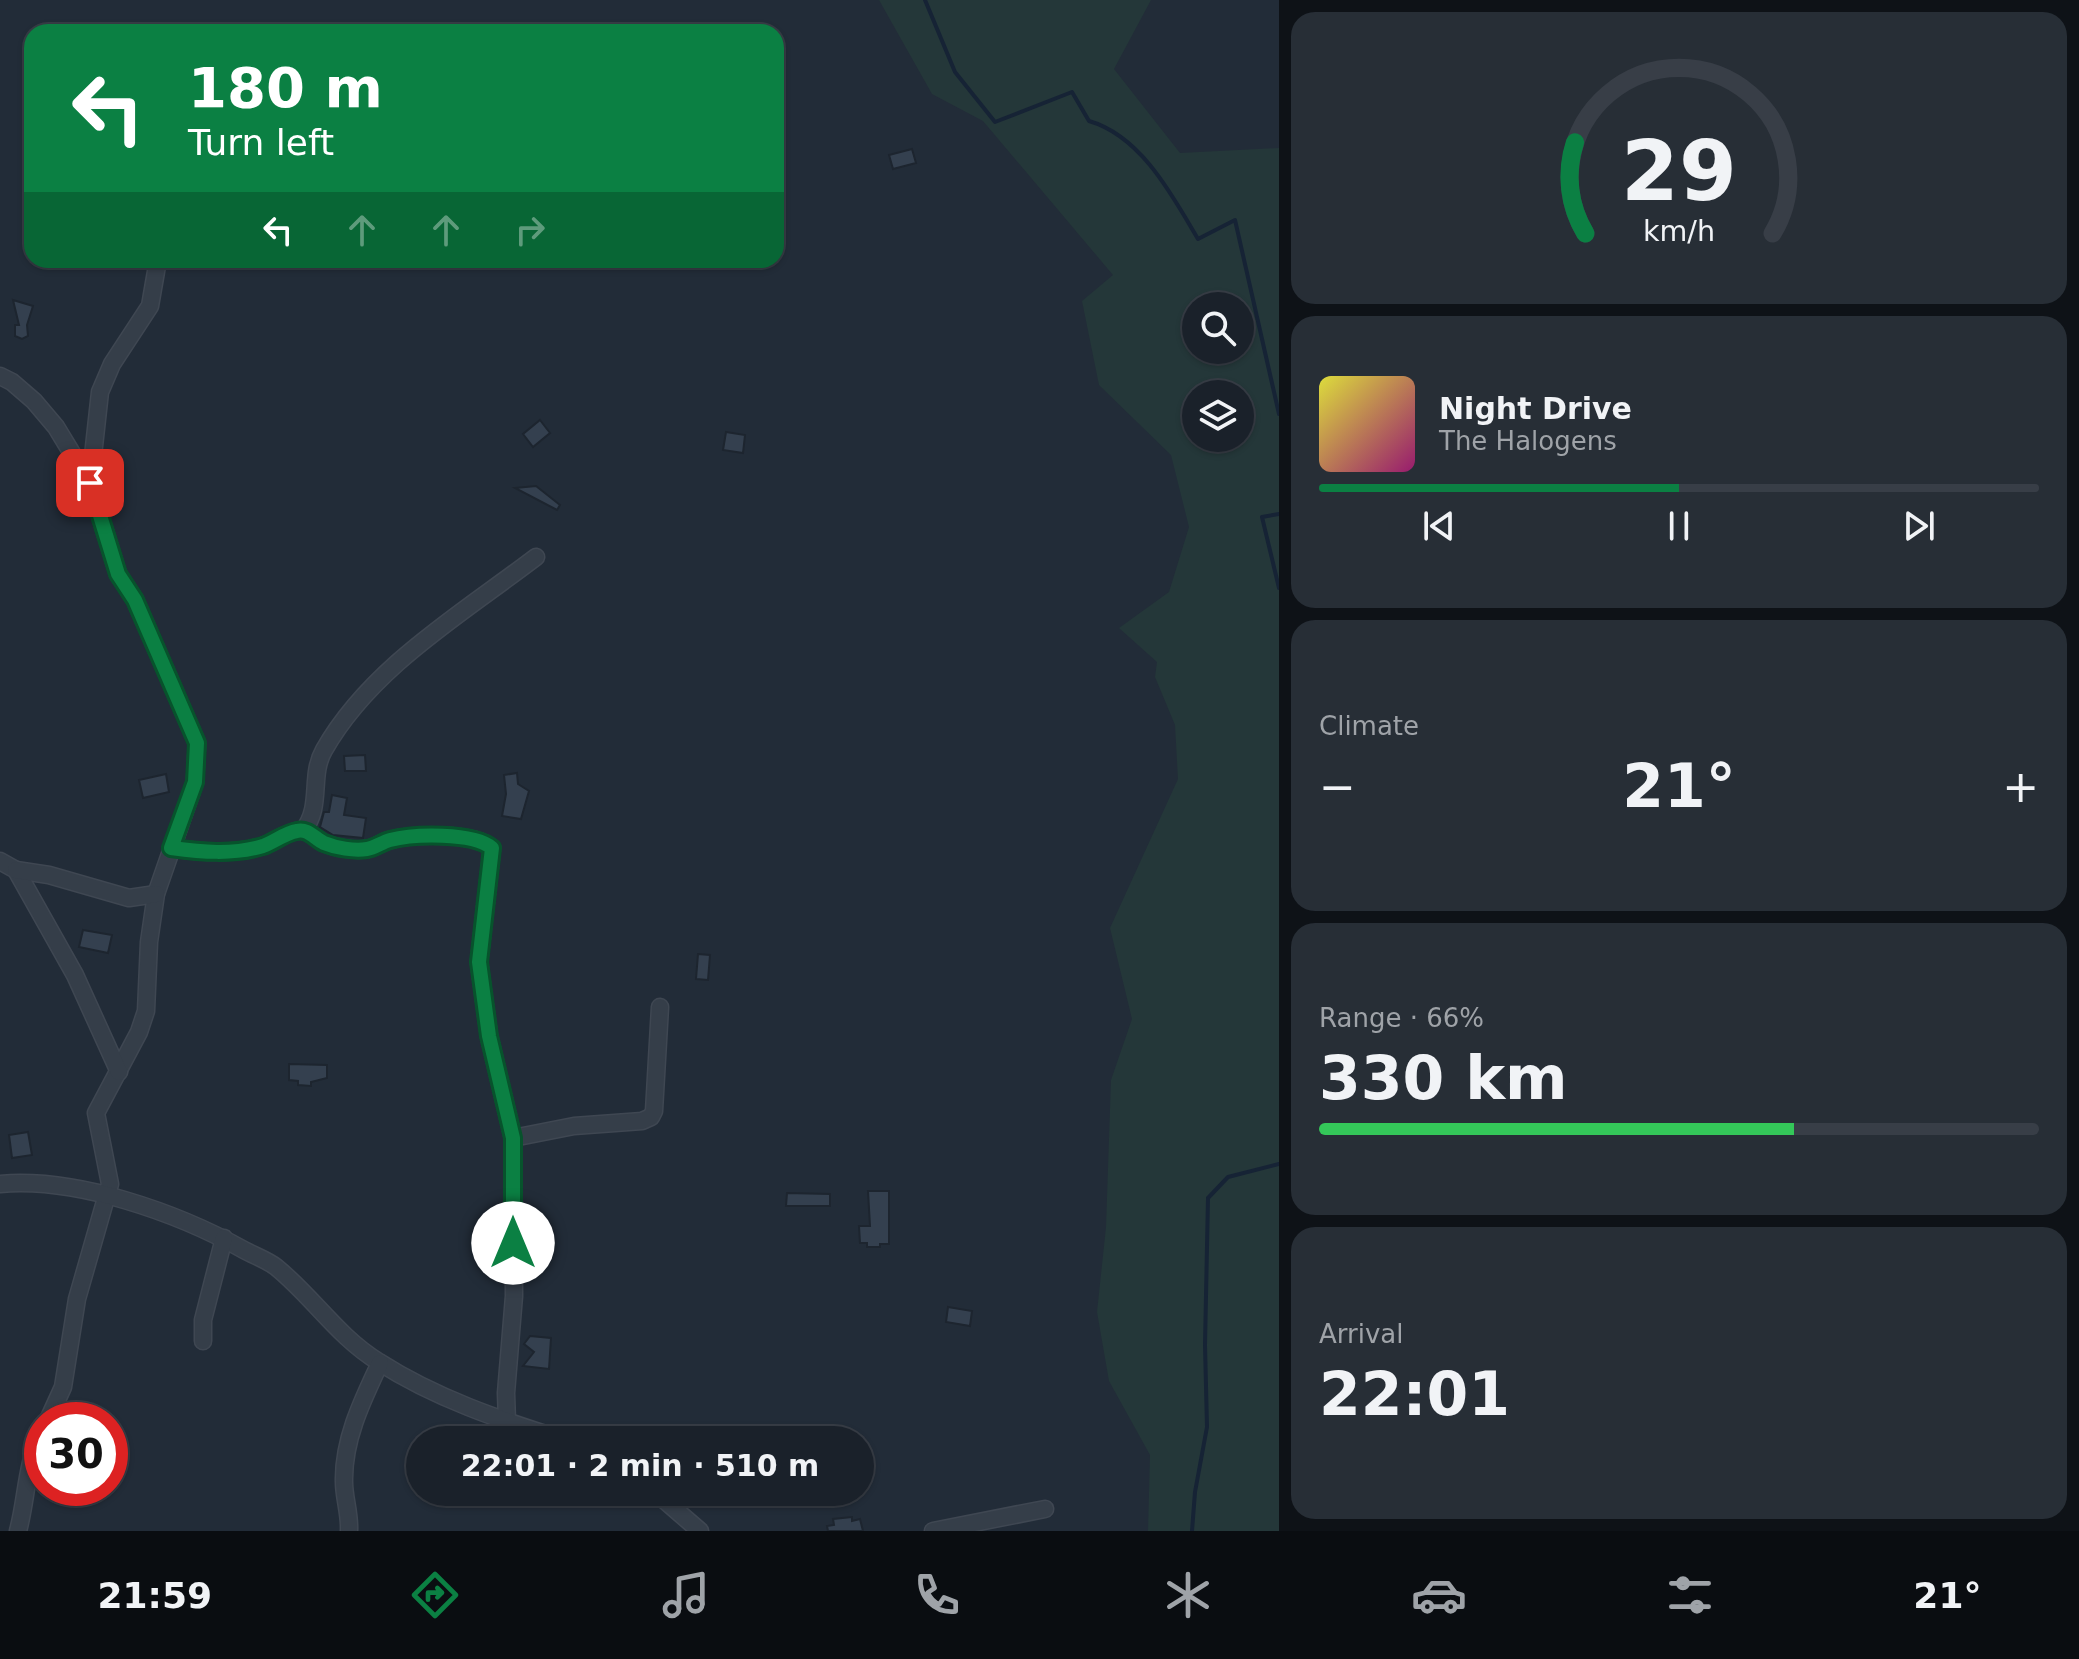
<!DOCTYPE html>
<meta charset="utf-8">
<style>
:root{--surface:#1a212a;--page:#272e36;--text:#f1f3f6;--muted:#9fa3a8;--line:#383e47;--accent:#0b8043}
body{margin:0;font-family:"DejaVu Sans",sans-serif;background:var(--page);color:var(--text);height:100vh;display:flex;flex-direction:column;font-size:30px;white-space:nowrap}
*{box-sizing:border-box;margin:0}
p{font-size:26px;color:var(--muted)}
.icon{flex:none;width:44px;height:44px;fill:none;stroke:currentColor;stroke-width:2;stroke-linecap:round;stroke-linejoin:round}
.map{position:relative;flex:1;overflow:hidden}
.side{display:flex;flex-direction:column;gap:12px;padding:12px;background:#0e1217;width:800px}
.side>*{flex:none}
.banner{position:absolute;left:24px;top:24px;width:760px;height:244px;border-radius:24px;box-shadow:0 2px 6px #0004,0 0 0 2px var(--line);background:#0b8043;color:#fff;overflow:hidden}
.buttons{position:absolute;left:1182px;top:292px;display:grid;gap:16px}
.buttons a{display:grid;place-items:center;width:72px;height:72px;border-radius:50%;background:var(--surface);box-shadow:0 2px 6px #0004,0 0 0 2px var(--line);font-size:40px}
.speed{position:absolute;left:24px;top:1402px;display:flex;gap:16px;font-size:40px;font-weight:700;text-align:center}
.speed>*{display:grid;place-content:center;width:104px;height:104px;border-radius:50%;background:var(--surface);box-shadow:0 2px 6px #0004,0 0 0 2px var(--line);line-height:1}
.speed .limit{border:12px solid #d22;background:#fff;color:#111}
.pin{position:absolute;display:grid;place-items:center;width:68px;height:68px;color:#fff;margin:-34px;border-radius:16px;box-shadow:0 4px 12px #0006}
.me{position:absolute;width:88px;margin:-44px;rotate:0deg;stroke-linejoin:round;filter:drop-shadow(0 0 6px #0008)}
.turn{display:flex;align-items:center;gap:28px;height:168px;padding:0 32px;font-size:36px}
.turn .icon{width:104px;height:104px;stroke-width:2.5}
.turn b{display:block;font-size:56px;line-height:68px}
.lanes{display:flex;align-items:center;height:76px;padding:0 32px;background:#0003;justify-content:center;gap:40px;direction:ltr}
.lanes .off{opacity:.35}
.big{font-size:60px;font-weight:700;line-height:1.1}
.side .tile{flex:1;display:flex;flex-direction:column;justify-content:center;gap:12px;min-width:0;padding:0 28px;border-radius:24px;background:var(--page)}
.side .dial{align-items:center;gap:0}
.dial svg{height:208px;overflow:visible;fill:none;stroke:var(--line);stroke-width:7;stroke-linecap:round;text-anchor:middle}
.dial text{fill:var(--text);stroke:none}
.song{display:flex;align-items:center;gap:24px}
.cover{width:96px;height:96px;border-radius:12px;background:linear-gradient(135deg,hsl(60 70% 55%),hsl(320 70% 35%))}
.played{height:8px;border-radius:4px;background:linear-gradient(90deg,var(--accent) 50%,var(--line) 50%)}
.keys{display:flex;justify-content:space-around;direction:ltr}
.heat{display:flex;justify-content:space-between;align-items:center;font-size:44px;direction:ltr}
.charge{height:12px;border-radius:6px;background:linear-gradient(90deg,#34c759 66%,var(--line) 0)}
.trip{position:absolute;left:406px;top:1426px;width:468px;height:80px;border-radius:40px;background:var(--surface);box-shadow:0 2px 6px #0004,0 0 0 2px var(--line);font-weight:700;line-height:80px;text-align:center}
.menu{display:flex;height:128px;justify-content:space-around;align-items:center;background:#0a0d11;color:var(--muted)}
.menu .icon{width:56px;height:56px}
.menu .active{color:var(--accent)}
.menu b{font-size:36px;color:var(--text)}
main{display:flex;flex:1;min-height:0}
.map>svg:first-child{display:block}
.green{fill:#243739;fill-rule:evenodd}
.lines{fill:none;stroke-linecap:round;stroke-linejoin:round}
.stream{stroke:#162335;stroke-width:4}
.building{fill:#34404f;stroke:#1d252f;stroke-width:2}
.minor-casing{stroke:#3f4752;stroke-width:19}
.minor{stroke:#353e49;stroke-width:16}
.route-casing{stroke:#07532c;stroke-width:20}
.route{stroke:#0b8043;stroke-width:14}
</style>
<main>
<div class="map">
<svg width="1279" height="1531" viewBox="0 0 1279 1531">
<rect width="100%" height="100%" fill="#222c38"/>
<path class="green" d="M879,0H1151L1114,69L1180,153L1279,148V1531H1148L1150,1455L1109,1381L1097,1312L1106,1227L1111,1080L1132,1019L1110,928L1178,779L1175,725L1155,677L1157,662L1119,628L1169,592L1189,527L1171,455L1099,385L1082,301L1113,275L983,121L932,94ZM1196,306H1240V350H1196ZM1196,394H1240V438H1196Z"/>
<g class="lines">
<g class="stream">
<path d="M925,0L955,72L995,122L1072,92L1089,121C1141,136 1172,195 1198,239L1235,220L1279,414"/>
<polyline points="1279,514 1262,517 1279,588"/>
<polyline points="1192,1531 1195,1492 1207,1427 1205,1345 1208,1198 1228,1177 1279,1164"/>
</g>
</g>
<g class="building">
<polygon points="912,149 916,163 893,169 889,155"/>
<polygon points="13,300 33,306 27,325 28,336 22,339 15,336 15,325 19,325"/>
<polygon points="540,420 550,433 533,447 523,434"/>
<polygon points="726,432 745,435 743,453 723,450"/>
<polygon points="536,486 560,505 557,510 515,488"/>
<polygon points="365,755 366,771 345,771 344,756"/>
<polygon points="517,773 518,784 529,791 521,819 502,816 506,794 504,775"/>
<polygon points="166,774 169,792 143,798 139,780"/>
<polygon points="332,795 347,798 344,815 366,818 363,838 333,835 320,827 324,812 329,812"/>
<polygon points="83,930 112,935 108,953 79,947"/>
<polygon points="698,954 710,955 708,980 696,979"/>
<polygon points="289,1064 327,1065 327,1078 311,1082 311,1086 298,1085 298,1081 289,1080"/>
<polygon points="28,1132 32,1155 12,1158 9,1135"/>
<polygon points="868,1191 889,1191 889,1244 880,1244 880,1247 867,1247 867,1243 860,1243 859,1226 870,1226"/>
<polygon points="787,1193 830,1194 830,1206 786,1206"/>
<polygon points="948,1307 972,1311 970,1326 946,1322"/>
<polygon points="530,1336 551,1338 549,1369 523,1366 534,1352 524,1344"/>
<polygon points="852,1517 852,1521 860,1519 863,1531 828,1531 827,1526 834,1525 833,1519"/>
</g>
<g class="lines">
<g class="minor-casing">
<g id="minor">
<polyline points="0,376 12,382 34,401 56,427 90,483 118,574 135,600 197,743 195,782 156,894 149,942 146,1011 139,1032 96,1113 110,1184 77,1299 63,1387 48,1420"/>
<polyline points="90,483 100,392 112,364 150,306 158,260"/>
<path d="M303,831C323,806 309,776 324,750C371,667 463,613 536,557"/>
<path d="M171,848C201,852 233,855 263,846C274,842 285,833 297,831C308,828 315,839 324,843C336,848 354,851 367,849C375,848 382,842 390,840C413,834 473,832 492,848L479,962L489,1036L513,1138L514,1296L506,1393L507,1422"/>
<polyline points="0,861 16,870 75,975 119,1072"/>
<polyline points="16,870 49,875 129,898 156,894"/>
<polyline points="513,1138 574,1126 642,1121 651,1117 654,1111 660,1007"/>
<path d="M0,1184C77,1177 178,1213 244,1250C255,1256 267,1260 276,1267C313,1297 338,1337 379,1362C435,1398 500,1420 564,1440"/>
<polyline points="203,1341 203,1320 224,1238"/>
<polyline points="655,1492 700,1531"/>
<path d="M18,1531C27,1498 26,1462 42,1432"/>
<path d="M349,1531C350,1514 344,1498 344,1482C343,1440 362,1401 380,1363"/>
<polyline points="933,1531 1045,1509"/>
</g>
</g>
<use href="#minor" class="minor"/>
</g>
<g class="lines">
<g class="route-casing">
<path id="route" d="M90,483L118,574L135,600L197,743L195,782L171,848C201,852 233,855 263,846C274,842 285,833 297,831C308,828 315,839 324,843C336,848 354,851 367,849C375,848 382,842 390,840C413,834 473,832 492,848L479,962L489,1036L513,1138V1243"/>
</g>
<use href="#route" class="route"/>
</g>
</svg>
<div class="buttons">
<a><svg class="icon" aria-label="search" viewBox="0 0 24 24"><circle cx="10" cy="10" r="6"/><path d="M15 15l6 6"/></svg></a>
<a><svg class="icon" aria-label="layers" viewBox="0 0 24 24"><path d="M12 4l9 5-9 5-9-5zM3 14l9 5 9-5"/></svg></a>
</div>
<div class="speed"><div class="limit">30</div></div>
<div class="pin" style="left:90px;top:483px;background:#d93025"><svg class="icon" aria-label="arrive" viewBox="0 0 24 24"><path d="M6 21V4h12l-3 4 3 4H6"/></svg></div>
<svg class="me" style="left:513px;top:1243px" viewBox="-20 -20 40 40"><circle r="19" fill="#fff"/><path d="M0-13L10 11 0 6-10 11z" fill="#0b8043"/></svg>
<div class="trip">22:01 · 2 min · 510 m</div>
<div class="banner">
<div class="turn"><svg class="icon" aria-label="left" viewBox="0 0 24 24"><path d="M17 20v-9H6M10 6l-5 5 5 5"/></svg><div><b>180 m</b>Turn left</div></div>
<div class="lanes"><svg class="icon" aria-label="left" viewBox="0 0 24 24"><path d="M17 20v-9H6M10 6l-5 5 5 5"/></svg><svg class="icon off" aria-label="ahead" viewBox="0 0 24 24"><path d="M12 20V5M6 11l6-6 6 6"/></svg><svg class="icon off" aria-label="ahead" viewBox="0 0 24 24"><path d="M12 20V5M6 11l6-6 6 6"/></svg><svg class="icon off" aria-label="right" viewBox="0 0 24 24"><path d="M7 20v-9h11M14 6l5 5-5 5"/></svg></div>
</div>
</div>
<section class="side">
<div class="tile dial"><svg viewBox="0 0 100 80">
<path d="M14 69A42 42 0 1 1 86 69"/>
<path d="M14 69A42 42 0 0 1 10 34" stroke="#0b8043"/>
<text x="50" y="56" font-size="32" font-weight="700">29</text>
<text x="50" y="72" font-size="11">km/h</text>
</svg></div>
<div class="tile">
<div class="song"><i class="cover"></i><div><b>Night Drive</b><p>The Halogens</p></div></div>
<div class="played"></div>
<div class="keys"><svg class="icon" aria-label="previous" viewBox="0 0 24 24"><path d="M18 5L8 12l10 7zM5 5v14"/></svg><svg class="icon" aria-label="pause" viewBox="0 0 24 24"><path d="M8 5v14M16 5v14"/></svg><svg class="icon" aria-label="next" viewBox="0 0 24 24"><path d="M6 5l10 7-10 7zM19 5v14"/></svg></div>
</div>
<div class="tile"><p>Climate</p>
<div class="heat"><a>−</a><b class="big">21°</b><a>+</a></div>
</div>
<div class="tile"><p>Range · 66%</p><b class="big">330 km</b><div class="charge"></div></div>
<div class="tile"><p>Arrival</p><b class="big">22:01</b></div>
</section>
</main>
<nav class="menu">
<b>21:59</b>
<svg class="icon active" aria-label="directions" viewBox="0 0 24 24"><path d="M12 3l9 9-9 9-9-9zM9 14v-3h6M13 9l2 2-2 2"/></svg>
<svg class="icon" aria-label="music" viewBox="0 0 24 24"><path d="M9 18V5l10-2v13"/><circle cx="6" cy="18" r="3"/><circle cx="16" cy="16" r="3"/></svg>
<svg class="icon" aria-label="phone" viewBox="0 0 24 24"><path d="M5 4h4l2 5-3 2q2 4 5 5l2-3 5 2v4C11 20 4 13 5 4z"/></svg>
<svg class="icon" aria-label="climate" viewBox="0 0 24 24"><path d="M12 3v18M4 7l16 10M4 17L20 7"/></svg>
<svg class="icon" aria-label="car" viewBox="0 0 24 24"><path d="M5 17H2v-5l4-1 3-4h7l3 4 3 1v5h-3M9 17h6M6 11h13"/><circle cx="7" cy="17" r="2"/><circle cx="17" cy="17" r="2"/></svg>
<svg class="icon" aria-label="filters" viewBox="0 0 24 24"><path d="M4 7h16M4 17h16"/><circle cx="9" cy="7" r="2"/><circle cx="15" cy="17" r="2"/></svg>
<b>21°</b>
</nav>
